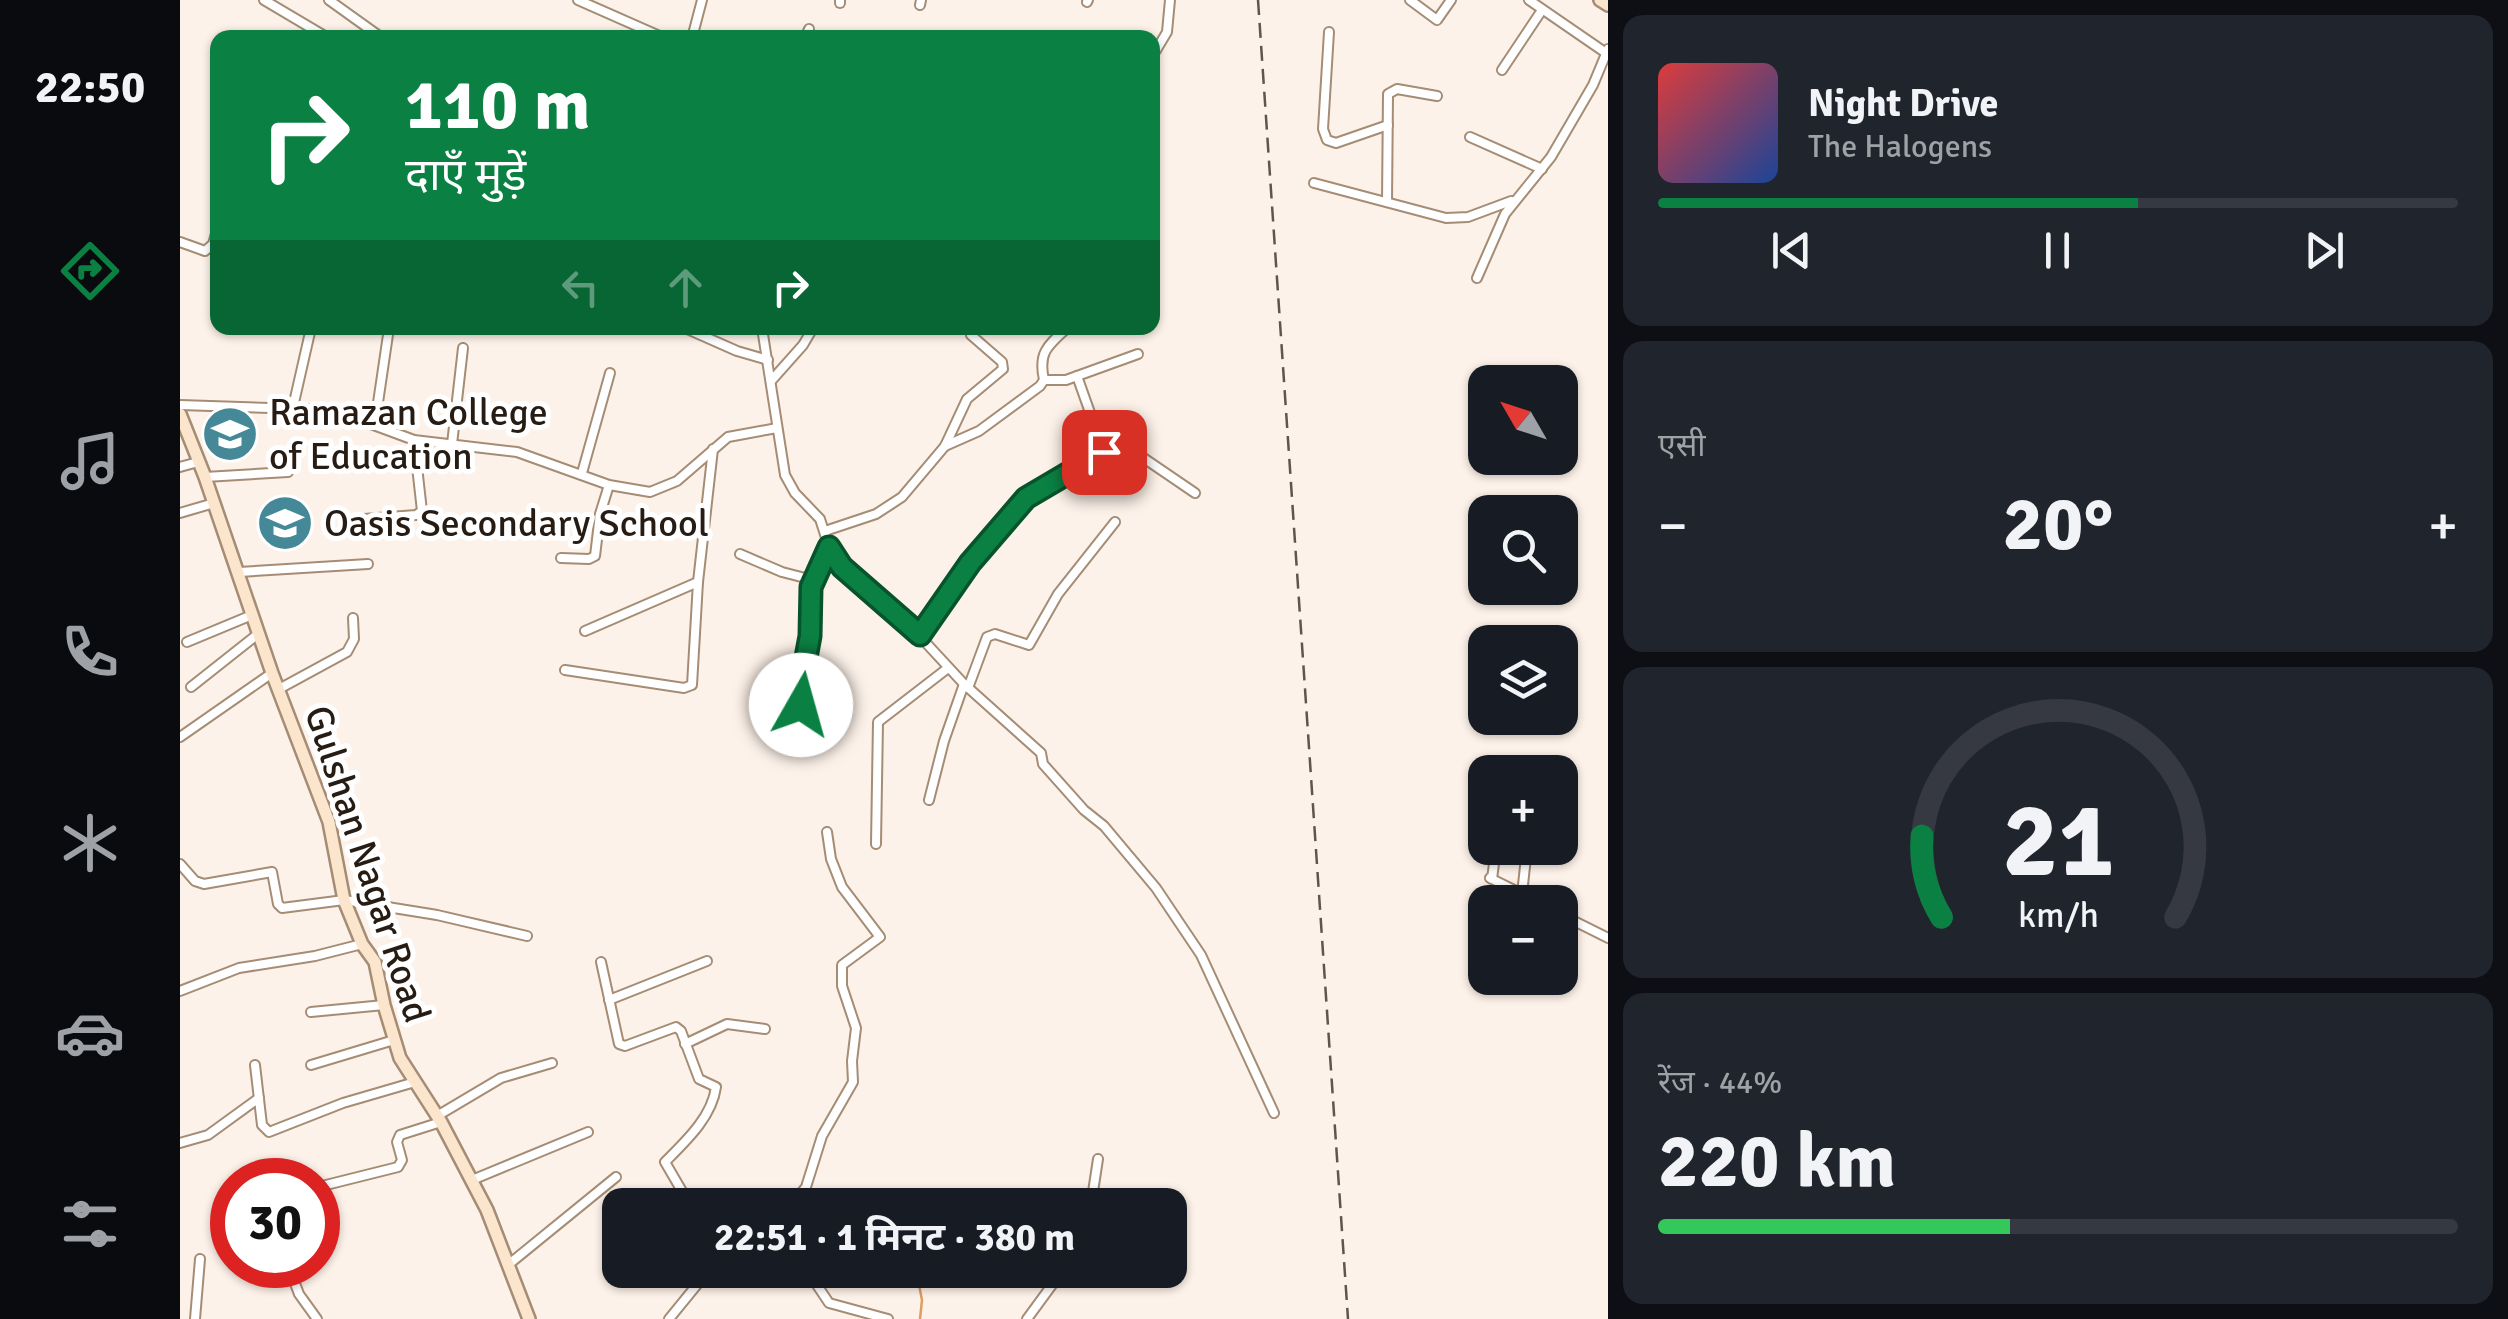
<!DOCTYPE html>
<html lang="hi">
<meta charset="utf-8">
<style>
:root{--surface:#171b24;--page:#20242c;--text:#f1f3f6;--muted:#9ea1a6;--line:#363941;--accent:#0b8043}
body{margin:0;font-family:Signika,"Noto Sans Devanagari",sans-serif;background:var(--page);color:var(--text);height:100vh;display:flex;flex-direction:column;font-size:38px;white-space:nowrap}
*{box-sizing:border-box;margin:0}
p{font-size:32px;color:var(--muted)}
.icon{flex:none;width:55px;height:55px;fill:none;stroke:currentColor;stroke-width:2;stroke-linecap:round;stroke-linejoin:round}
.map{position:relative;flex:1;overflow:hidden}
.sheet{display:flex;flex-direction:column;gap:15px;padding:15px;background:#0d0f14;width:900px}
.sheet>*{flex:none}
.guide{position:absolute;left:30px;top:30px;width:950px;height:305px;border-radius:20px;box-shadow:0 2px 8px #0004;background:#0b8043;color:#fff;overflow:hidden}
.needle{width:65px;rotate:309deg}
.fabs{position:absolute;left:1288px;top:365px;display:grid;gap:20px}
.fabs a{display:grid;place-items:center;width:110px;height:110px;border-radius:20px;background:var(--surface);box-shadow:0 2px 8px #0004;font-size:50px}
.speed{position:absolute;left:30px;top:1158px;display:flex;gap:20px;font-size:50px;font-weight:700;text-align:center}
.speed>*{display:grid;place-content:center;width:130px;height:130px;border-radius:50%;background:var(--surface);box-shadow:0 2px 8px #0004;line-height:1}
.speed .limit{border:15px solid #d22;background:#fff;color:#111}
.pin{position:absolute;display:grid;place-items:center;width:85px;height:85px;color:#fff;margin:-42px;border-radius:20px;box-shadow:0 5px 15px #0006}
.me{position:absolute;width:110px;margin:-55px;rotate:7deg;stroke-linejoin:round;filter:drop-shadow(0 0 8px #0008)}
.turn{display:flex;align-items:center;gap:35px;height:210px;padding:0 30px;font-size:45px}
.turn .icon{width:130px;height:130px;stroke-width:2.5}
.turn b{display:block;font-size:70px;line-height:85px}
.lanes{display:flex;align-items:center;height:95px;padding:0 30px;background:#0003;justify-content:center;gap:50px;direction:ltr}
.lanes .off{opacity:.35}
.big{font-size:75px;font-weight:700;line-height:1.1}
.sheet .widget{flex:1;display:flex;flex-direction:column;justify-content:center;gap:15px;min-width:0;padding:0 35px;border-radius:20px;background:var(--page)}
.sheet .dial{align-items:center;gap:0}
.dial svg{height:260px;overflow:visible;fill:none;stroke:var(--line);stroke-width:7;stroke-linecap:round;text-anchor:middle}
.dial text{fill:var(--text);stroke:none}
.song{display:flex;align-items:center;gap:30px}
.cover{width:120px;height:120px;border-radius:15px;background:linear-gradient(135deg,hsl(0 70% 55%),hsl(220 70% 35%))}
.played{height:10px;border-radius:5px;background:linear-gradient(90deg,var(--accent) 60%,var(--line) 60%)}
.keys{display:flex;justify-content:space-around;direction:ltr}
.heat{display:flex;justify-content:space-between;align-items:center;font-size:55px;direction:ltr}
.charge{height:15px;border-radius:8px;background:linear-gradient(90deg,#34c759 44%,var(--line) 0)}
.trip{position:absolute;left:422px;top:1188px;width:585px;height:100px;border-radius:20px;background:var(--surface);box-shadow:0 2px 8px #0004;font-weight:700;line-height:100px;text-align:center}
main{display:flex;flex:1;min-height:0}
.dock{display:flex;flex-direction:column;width:180px;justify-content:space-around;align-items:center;background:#090b0e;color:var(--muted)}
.dock .icon{width:70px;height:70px}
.dock .active{color:var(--accent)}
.dock b{font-size:45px;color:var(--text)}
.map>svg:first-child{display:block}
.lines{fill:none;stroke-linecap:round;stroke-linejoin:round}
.stream{stroke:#df9e5f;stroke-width:2.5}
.street-casing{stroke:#a58c75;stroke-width:12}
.secondary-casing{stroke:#a58c75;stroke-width:16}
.street{stroke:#fff;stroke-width:8}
.secondary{stroke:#fce5cd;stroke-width:11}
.rail{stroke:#60554c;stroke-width:2.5;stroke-dasharray:15 8;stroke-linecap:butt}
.route-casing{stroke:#07532c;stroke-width:25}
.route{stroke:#0b8043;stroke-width:18}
.labels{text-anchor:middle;stroke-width:10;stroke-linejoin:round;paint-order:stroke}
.poi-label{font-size:38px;fill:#261c13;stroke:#fff;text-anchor:start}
.street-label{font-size:38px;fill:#261c13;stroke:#fff}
</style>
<main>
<nav class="dock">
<b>22:50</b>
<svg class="icon active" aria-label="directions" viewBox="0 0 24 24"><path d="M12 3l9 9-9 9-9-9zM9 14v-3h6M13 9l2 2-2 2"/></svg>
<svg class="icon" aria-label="music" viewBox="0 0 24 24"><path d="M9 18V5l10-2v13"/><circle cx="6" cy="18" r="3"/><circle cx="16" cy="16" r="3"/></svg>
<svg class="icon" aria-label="phone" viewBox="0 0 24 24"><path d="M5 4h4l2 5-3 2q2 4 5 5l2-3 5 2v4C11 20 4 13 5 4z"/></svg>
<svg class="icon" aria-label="climate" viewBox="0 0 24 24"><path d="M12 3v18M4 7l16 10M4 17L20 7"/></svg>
<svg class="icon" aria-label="car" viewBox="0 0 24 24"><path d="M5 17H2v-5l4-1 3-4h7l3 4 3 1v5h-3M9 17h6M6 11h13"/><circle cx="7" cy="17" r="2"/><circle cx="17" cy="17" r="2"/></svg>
<svg class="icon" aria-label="filters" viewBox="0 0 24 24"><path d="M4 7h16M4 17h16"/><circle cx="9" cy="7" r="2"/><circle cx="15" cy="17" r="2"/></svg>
</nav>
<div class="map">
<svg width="1428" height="1319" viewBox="0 0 1428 1319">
<rect width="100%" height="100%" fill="#fdf2e9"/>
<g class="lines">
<polyline class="stream" points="736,1270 742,1300 740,1319"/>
<g class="street-casing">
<g id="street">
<polyline points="84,0 148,38"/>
<polyline points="149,0 202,38"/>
<polyline points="398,0 484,38"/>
<polyline points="1230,0 1257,20 1271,0"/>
<polyline points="1349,0 1426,53"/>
<polyline points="907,2 908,0"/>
<polyline points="660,3 660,0"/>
<polyline points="740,5 741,0"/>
<polyline points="1149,32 1143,129 1147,140 1156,143 1208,125"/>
<polyline points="512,38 522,0"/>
<polyline points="625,38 629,29"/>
<polyline points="972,57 987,32 990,0"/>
<polyline points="1322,70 1362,10"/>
<polyline points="1290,137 1362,169"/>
<polyline points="1134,183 1266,218 1288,217 1331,201"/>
<polyline points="1207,202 1208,94 1217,89 1257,96"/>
<polyline points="0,242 25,251 33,244 38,227"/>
<polyline points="1297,278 1325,214 1371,157 1413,85 1428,49"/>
<polyline points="505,328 557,351 588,360"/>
<polyline points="582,328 605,475 615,493 640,519 649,547 662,567 722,617 784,684 861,753 863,764 904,810 924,826 976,888 1021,955 1094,1113"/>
<polyline points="897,376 924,452"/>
<polyline points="864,380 886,380 958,354"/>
<polyline points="591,381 623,345 633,328"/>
<polyline points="0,405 153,410 234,440 337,452 429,485 470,492 497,481 548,437 597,428"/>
<polyline points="113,407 131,328"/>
<polyline points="195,423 209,328"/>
<polyline points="272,444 283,348"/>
<path d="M765,446L799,431L860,386L864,380C858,353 867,346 887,328"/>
<polyline points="0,467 18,462"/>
<polyline points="402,473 430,373"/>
<polyline points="25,477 108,472"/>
<polyline points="0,513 34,503"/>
<polyline points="184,519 236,515 242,511 234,440"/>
<polyline points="645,531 696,514 722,497 765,446 787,399 823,369 822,362 791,335"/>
<polyline points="560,554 602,572 633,580"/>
<polyline points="381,558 409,559 415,556 420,514 429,485"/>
<polyline points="59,572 188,564"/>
<polyline points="405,631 518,582"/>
<polyline points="740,635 790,563 846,498 936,445 946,446 1015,493"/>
<polyline points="7,642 72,615"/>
<polyline points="385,670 504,688 512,685 518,582 533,449"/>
<polyline points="11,687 78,634"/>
<polyline points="788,688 807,637 815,634 849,645 878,594 935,522"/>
<polyline points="99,689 167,652 174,639 173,618"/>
<polyline points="624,710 620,690 630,636 631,587 649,547"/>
<polyline points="0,737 92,673"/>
<polyline points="749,800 764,741 784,684"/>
<polyline points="696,844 698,722 768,668"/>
<polyline points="0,864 15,881 24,884 92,872 98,904 102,908 164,900 257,915 347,936"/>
<polyline points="1310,878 1358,902"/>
<polyline points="1312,879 1316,848"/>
<polyline points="1342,894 1347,848"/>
<polyline points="1324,902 1331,889"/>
<polyline points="1380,914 1428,938"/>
<path d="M421,962L439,1044L445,1046L496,1027L501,1031L519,1079L536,1087C532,1117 506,1141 485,1162L510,1205"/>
<polyline points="0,991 59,968 135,956 182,944"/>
<polyline points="429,1000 527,961"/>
<polyline points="131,1012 204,1005"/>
<polyline points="505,1044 547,1024 585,1029"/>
<polyline points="75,1065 82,1125 89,1132 163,1103 235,1082"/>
<polyline points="131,1065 214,1040"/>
<polyline points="257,1116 321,1078 372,1063"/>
<polyline points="0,1143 28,1135 79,1098"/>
<polyline points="292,1180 408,1132"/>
<polyline points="138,1187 218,1167 222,1160 217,1142 220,1135 261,1122"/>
<polyline points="611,1205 626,1187 642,1136 673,1082 672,1061 676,1028 662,986 662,965 700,937 662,887 651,859 647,832"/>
<polyline points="911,1205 918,1159"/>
<polyline points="49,1209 52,1208"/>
<polyline points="108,1265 119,1294 137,1319"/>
<polyline points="328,1265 436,1177"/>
<polyline points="627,1270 649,1303 708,1319"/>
<polyline points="15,1319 20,1259"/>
<polyline points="489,1319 529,1270"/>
<polyline points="847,1319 883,1270"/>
</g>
</g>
<g class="secondary-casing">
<g id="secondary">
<polyline points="1420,0 1428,5"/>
<polyline points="0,414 25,477 92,673 149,822 164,900 182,944 195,962 204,1005 220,1058 261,1122 307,1210 349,1319"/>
</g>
</g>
<use href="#street" class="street"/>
<use href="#secondary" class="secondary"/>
<polyline class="rail" points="1078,0 1168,1319"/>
</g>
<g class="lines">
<g class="route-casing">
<polyline id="route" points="621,705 620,690 630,636 631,587 649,547 662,567 740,635 790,563 846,498 924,452"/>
</g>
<use href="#route" class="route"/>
</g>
<defs>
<g id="university-disc" transform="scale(2.875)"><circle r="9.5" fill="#458998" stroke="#fff"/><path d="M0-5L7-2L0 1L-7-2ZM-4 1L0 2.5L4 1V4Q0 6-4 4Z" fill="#fff"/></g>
<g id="school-disc" transform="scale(2.875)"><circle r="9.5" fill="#458998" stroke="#fff"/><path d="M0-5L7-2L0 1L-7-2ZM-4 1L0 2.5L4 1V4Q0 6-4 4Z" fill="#fff"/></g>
</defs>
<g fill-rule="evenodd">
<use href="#university-disc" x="50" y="434"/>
<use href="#school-disc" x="105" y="523"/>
</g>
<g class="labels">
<g class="poi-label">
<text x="89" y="425">Ramazan College<tspan x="89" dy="44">of Education</tspan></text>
<text x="144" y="536">Oasis Secondary School</text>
</g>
<g class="street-label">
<text transform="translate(188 864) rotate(72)" y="13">Gulshan Nagar Road</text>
</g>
</g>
</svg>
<div class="fabs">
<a><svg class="needle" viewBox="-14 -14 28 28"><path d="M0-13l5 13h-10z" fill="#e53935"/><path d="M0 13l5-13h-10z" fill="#9ea1a6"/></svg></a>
<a><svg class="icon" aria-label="search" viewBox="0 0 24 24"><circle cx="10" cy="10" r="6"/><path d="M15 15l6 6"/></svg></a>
<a><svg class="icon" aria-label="layers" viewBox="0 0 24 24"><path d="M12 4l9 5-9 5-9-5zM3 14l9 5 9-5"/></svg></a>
<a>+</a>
<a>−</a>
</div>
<div class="speed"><div class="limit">30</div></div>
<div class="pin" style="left:924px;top:452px;background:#d93025"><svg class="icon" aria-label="arrive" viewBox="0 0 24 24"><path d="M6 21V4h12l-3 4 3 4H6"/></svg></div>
<svg class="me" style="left:621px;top:705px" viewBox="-20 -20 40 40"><circle r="19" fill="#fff"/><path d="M0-13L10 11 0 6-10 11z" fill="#0b8043"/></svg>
<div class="trip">22:51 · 1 मिनट · 380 m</div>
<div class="guide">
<div class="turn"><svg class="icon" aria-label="right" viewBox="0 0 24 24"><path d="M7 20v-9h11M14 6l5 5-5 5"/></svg><div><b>110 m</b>दाएँ मुड़ें</div></div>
<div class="lanes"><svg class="icon off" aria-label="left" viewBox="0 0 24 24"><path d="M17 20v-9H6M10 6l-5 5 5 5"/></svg><svg class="icon off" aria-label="ahead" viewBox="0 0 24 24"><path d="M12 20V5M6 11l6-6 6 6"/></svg><svg class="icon" aria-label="right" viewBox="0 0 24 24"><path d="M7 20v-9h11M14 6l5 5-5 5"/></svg></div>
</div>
</div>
<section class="sheet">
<div class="widget">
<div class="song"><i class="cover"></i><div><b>Night Drive</b><p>The Halogens</p></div></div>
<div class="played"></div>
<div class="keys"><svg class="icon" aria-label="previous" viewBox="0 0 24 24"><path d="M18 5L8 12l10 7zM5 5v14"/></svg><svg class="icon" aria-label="pause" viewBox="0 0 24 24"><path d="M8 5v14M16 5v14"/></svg><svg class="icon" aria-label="next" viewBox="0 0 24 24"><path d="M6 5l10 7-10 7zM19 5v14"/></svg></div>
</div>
<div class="widget"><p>एसी</p>
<div class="heat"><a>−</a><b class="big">20°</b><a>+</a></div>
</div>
<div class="widget dial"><svg viewBox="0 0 100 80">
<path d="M14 69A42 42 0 1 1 86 69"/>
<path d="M14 69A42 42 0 0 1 8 44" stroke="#0b8043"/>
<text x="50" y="56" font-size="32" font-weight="700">21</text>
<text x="50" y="72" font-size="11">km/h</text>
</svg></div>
<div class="widget"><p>रेंज · 44%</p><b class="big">220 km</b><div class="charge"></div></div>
</section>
</main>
